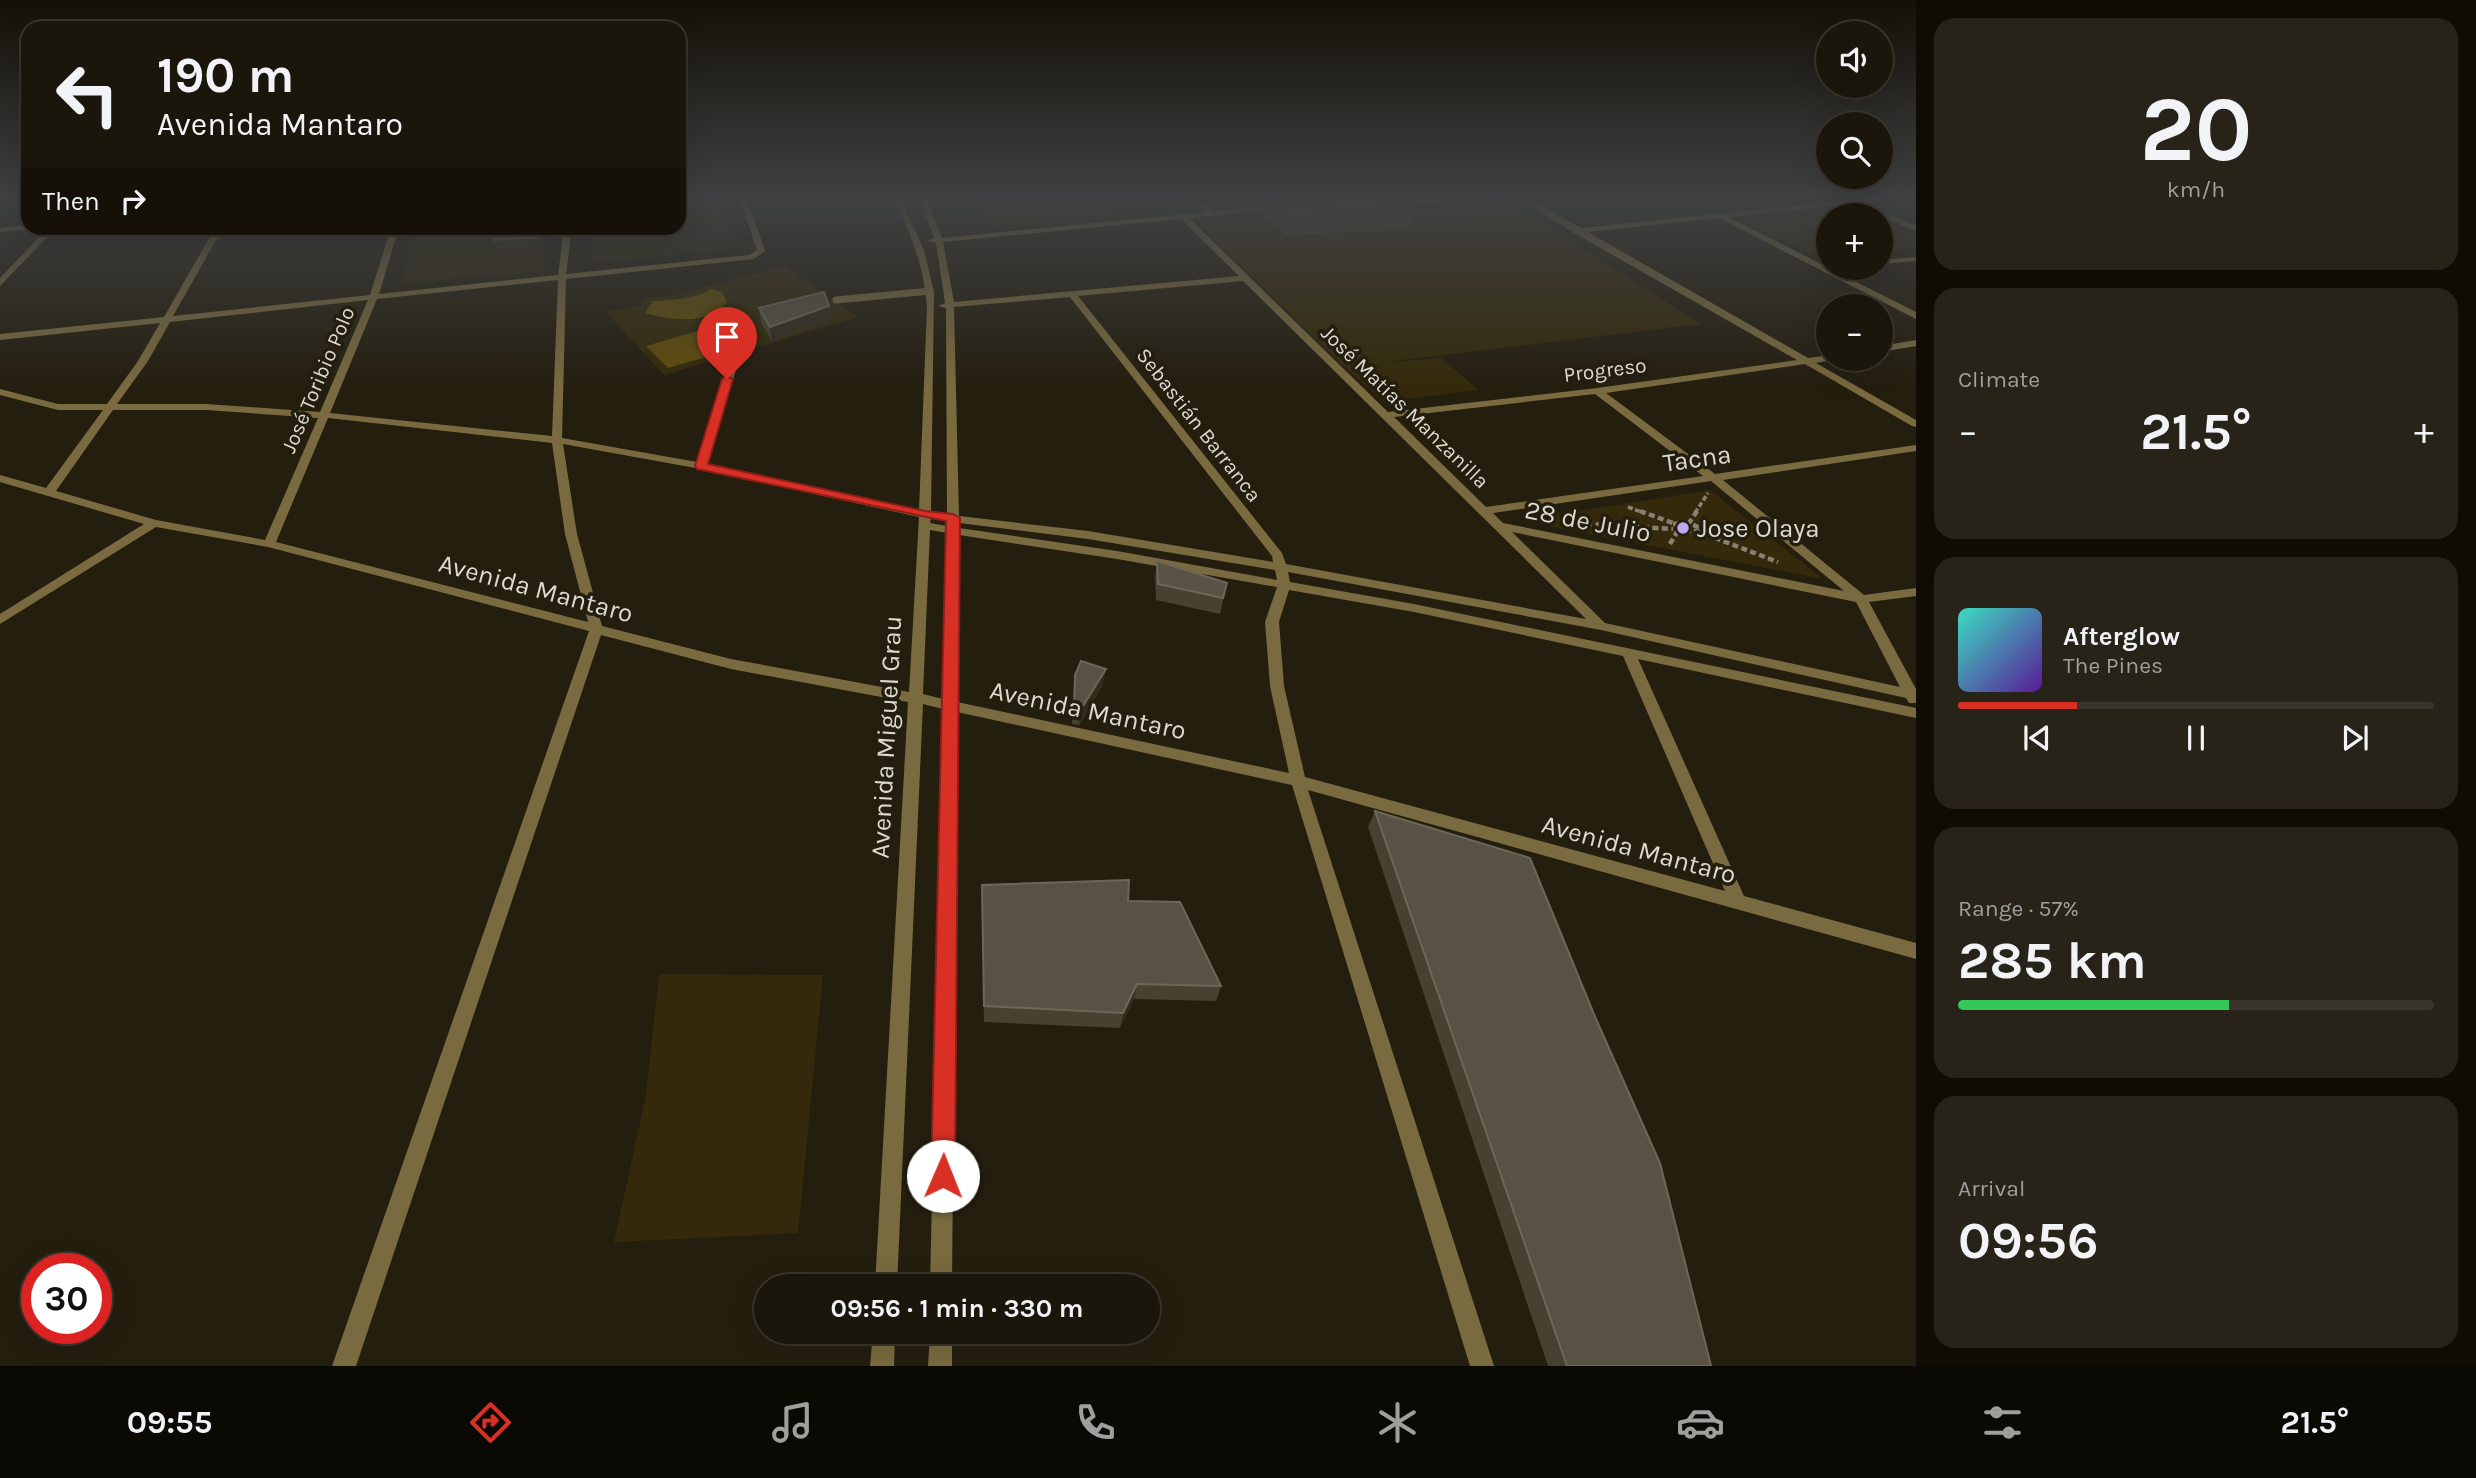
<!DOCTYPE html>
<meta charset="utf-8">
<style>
:root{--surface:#1b160b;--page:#282319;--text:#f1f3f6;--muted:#a09f9d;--line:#39352c;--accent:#d93025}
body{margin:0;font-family:Karla,sans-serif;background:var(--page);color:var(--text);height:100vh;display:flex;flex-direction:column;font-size:26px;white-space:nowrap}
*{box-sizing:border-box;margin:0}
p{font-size:23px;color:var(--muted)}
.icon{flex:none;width:38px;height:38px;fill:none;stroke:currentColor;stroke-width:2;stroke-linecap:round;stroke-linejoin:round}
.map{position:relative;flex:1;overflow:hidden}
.details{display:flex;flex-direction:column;gap:18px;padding:18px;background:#0f0c06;width:560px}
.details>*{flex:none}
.hud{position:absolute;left:21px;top:21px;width:665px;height:214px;border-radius:21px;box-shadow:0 7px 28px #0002,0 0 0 2px var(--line);background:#1b160b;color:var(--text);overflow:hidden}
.fabs{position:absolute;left:1816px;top:21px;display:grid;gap:14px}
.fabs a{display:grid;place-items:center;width:77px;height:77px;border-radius:50%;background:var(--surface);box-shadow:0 7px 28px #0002,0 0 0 2px var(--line);font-size:35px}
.speed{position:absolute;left:21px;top:1253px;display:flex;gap:14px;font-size:35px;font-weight:700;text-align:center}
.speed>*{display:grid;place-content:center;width:91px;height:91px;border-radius:50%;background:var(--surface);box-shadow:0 7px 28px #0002,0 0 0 2px var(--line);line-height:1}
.speed .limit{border:10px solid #d22;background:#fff;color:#111}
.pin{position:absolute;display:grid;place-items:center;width:60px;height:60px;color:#fff;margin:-72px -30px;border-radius:50% 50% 50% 0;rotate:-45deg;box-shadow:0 0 7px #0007}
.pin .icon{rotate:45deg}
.me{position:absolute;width:77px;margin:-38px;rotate:1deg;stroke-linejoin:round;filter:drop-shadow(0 0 5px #0008)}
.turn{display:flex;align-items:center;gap:24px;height:147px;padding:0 21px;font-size:32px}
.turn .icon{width:91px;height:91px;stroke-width:2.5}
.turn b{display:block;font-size:49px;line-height:60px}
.then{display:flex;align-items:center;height:66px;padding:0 21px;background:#0003;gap:14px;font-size:26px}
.big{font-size:52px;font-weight:700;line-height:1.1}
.details .widget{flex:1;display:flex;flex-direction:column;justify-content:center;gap:10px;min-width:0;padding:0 24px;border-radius:21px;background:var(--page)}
.details .dial{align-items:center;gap:0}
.dial b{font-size:91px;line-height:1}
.song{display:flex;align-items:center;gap:21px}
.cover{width:84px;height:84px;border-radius:10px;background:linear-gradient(135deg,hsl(170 70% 55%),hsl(270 70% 35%))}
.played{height:7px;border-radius:4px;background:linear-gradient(90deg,var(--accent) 25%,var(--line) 25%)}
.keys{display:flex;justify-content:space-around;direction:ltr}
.heat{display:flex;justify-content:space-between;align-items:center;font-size:38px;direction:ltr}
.charge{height:10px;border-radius:5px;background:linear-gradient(90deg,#34c759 57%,var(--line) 0)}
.trip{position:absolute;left:754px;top:1274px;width:406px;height:70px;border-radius:35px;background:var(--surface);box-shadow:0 7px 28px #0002,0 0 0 2px var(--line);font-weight:700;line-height:70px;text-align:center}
.menu{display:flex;height:112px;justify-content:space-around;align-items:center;background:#0b0904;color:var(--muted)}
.menu .icon{width:49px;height:49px}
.menu .current{color:var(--accent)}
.menu b{font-size:32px;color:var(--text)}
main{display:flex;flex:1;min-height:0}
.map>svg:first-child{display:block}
.built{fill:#2e260f}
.green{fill:#342a0b}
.water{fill:#5f4c0b}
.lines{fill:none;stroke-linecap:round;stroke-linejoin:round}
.path-far1{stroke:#868276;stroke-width:3.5;stroke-dasharray:5 2.5;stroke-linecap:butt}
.path{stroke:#868276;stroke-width:4.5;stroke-dasharray:6 3.5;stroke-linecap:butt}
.lane{stroke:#796a3f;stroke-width:7}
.street{fill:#796a3f;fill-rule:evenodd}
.wall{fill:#474132}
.shaded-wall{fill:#322c1d}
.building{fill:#575243;stroke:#6c6759;stroke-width:2}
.route{fill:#d93025;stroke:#8d1f18;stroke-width:2}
.poi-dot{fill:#c3a7f2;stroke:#241e0f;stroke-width:2.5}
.labels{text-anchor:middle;stroke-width:7;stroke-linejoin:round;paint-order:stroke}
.far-street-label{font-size:21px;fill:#dcd9cf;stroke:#241e0f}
.street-label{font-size:26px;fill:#dcd9cf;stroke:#241e0f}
.poi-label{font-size:26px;fill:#dcd9cf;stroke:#241e0f;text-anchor:start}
</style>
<main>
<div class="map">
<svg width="1916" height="1366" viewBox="0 0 1916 1366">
<rect width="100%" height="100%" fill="#241e0f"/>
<g class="built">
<polygon points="679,197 723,197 736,247 730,250 598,262 591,260 592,228 679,228"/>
<polygon points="972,197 1175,197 1188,208 994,227"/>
<polygon points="417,228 547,228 542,271 401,284"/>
</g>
<g class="green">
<polygon points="1472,197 1501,197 1701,324 1385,362 1441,358 1479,390 1384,402 1344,367 1197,223"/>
<polygon points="1840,209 1868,215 1829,215 1829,258 1811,254 1750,225 1748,221"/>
<polygon points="1881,221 1916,236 1916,247 1881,252"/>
<polygon points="785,266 858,317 664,375 606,312 641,305 644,298 671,296"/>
<polygon points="1710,490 1823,579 1544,525 1537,518"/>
<polygon points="659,974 823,975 798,1233 614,1242 646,1095"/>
</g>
<g class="water">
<path d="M711,289L722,292L727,302C712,326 668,320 645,313L653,301C668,301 699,298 711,289Z"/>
<polygon points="725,323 751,344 668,368 646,346"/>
</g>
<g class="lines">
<g class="path-far1">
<polyline points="1628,507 1644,513"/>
<polyline points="1695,513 1708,493"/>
</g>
<g class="path">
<polyline points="1640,511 1673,523"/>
<polyline points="1697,511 1689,523 1698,527 1746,529"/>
<polyline points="1586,524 1673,529"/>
<polyline points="1673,524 1689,523"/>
<polyline points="1675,531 1697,531"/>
<polyline points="1697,531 1778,562"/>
<polyline points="1670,544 1677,532"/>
</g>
<polyline class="lane" points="836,300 930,291"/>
<g class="street">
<path d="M739,197H747L765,251L754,259L566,279L562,438L697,462L730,357L735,354L740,357L707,464L919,510L927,307C924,267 911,232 893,197H900L924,250L934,292L931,512L947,514L946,308L938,306L945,303L936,243L927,241L934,238L919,197H926L942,238L1205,212L1189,197H1196L1213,211L1284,205V209H1281L1189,218L1388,412L1597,388L1797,360L1574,233L1518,197H1526L1581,228L1879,197H1900L1897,199L1862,203L1916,226V231L1852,204L1728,217L1916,312V319L1719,218L1588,232L1808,358L1829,355V359L1832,360L1816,363L1916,420V427L1912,426L1805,364L1606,393L1715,474L1916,445V451L1723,480L1864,595L1916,588V596L1869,602L1916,689V703H1909L1906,698L1601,630L1288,572L1290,582L1414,604L1916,708V718L1638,659L1744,896L1916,943V959L1308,790L1494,1366H1470L1292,785L957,712L952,1286H930L943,709L923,704L897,1286H875L908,702L731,669L601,635L356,1366H332L589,631L268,547L156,527L0,624V614L144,524L0,482V475L46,488L103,410H58L0,395V389L58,404H107L138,361L160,323L0,340V334L164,317L215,228H223L173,316L370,295L391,228H399L379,294L558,275L564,228H572L566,274L749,255L757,250ZM1181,219L1239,276L954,302L943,242ZM558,280L552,436L330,413L377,299ZM1243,281L1586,619L1286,564L1282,553L1078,296ZM1070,297L1272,556L1273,562L1088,531L959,516L954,307ZM368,300L320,412L206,404H117L148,361L170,322ZM1595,394L1703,476L1486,507L1394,417ZM113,410H206L318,418L265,540L156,520L56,491ZM328,418L552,443L565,534L588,622L276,542ZM563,444L701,469L919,517L909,692L731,659L602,626L577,534ZM1711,481L1844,591L1503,523L1493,513ZM931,519L947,521V526L930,523ZM959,523L1088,539L1275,570L1277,580L1117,551L959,528ZM930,530L947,533L943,699L923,694ZM1512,532L1856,602L1900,687L1605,623ZM959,535L1117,559L1277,587L1265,622L1270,686L1289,773L957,702ZM1289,590L1414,612L1623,656L1725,891L1305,777L1284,686L1279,622Z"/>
<polygon points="28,225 31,229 0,232 0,228"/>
<polygon points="48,228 56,228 0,286 0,278"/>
<polygon points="1916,257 1916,261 1881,264 1881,260"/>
<polygon points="1916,340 1916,346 1881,352 1881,346"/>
<polygon points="873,1332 895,1332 894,1366 870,1366"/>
<polygon points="930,1332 952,1332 952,1366 928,1366"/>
</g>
</g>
<g class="wall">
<polygon points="1266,197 1477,197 1469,220 1408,230 1286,235 1262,217"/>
<polygon points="829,306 830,321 772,341 761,322 759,308"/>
<polygon points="1157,561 1227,583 1220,614 1156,600 1155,577"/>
<polygon points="1075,675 1103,685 1079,725 1072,724"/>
<polygon points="1375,811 1711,1366 1548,1366 1368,827"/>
<polygon points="982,885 1128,901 1221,986 1216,1001 1134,999 1120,1028 984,1022"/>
</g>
<g class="shaded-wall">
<polygon points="1468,197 1477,197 1469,220 1408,230 1416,204"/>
<polygon points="539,228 543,228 541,246 496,250 493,240"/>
<polygon points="829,306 830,321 772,341 770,327"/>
<polygon points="1106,669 1103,685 1079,725 1081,709"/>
<polygon points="1137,984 1134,999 1120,1028 1123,1013"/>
</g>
<g class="building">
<polygon points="1273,197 1468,197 1416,204 1292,210"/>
<polygon points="495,228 539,228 538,237 493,240"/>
<polygon points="824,292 829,306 770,327 759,308"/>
<polygon points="1157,561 1227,583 1223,598 1158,584"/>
<polygon points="1081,661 1106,669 1081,709 1074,707 1075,675"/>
<polygon points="1375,811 1530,858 1596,1019 1660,1163 1711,1366 1567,1366"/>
<polygon points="1129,880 1128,901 1180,902 1221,986 1137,984 1123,1013 984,1006 982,885"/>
</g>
<linearGradient id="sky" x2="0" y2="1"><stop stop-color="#141008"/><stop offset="0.51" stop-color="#3f4142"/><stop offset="1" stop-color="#3f4142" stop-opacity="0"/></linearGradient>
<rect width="1916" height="388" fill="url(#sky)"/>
<polygon class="route" points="727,376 733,379 708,464 925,511 953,514 960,518 955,1176 951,1184 943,1187 935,1184 931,1176 946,521 697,469 695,466 722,379"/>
<circle class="poi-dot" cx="1683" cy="528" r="7"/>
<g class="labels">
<g class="far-street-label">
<text transform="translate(1605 370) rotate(-7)" y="7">Progreso</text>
<text transform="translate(318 380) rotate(-67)" y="7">José Toribio Polo</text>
<text transform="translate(1405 407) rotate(44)" y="7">José Matías Manzanilla</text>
<text transform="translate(1199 425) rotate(52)" y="7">Sebastián Barranca</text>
</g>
<g class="street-label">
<text transform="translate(1697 458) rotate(-8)" y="9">Tacna</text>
<text transform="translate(1588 521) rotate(11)" y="9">28 de Julio</text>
<text transform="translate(536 588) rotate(15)" y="9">Avenida Mantaro</text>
<text transform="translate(1088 710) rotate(12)" y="9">Avenida Mantaro</text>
<text transform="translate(886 737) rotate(-87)" y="9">Avenida Miguel Grau</text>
<text transform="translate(1639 849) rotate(15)" y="9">Avenida Mantaro</text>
</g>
<g class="poi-label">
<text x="1697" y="537">Jose Olaya</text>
</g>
</g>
</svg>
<div class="fabs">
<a><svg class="icon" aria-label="sound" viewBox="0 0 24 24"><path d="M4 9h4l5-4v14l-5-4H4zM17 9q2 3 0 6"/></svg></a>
<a><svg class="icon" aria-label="search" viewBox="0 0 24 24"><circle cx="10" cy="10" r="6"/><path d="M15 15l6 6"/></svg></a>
<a>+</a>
<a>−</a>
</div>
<div class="speed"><div class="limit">30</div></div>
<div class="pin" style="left:727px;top:379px;background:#d93025"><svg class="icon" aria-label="arrive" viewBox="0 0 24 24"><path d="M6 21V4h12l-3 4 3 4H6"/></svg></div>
<svg class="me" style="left:943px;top:1176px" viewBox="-20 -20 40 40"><circle r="19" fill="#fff"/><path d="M0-13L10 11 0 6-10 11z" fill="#d93025"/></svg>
<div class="trip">09:56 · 1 min · 330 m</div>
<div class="hud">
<div class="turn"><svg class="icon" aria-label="left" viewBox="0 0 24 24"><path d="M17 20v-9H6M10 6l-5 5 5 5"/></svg><div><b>190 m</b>Avenida Mantaro</div></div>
<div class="then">Then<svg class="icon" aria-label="right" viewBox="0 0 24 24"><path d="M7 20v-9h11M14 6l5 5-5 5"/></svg></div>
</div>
</div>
<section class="details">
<div class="widget dial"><b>20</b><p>km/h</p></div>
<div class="widget"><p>Climate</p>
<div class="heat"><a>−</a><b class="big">21.5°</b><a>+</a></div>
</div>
<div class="widget">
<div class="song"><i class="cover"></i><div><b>Afterglow</b><p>The Pines</p></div></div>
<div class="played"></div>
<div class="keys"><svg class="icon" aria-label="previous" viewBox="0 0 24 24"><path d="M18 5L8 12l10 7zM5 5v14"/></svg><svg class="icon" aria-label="pause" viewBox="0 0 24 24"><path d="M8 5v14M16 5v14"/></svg><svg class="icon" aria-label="next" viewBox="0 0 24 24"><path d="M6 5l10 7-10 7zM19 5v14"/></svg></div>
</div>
<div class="widget"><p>Range · 57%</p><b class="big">285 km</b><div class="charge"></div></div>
<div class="widget"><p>Arrival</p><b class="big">09:56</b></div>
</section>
</main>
<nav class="menu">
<b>09:55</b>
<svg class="icon current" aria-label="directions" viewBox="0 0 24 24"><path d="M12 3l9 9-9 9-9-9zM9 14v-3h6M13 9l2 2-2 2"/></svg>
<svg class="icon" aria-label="music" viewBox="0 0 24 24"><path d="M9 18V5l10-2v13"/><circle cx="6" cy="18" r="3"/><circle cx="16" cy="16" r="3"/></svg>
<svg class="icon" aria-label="phone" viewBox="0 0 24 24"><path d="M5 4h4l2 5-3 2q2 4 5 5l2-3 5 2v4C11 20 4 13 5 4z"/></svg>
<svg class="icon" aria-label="climate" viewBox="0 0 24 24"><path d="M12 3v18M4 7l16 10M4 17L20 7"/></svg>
<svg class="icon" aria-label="car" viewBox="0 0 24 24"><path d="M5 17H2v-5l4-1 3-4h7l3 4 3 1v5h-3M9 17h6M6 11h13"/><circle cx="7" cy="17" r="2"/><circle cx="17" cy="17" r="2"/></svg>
<svg class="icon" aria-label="filters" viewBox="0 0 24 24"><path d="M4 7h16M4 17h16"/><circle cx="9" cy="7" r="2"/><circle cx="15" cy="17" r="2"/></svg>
<b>21.5°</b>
</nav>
